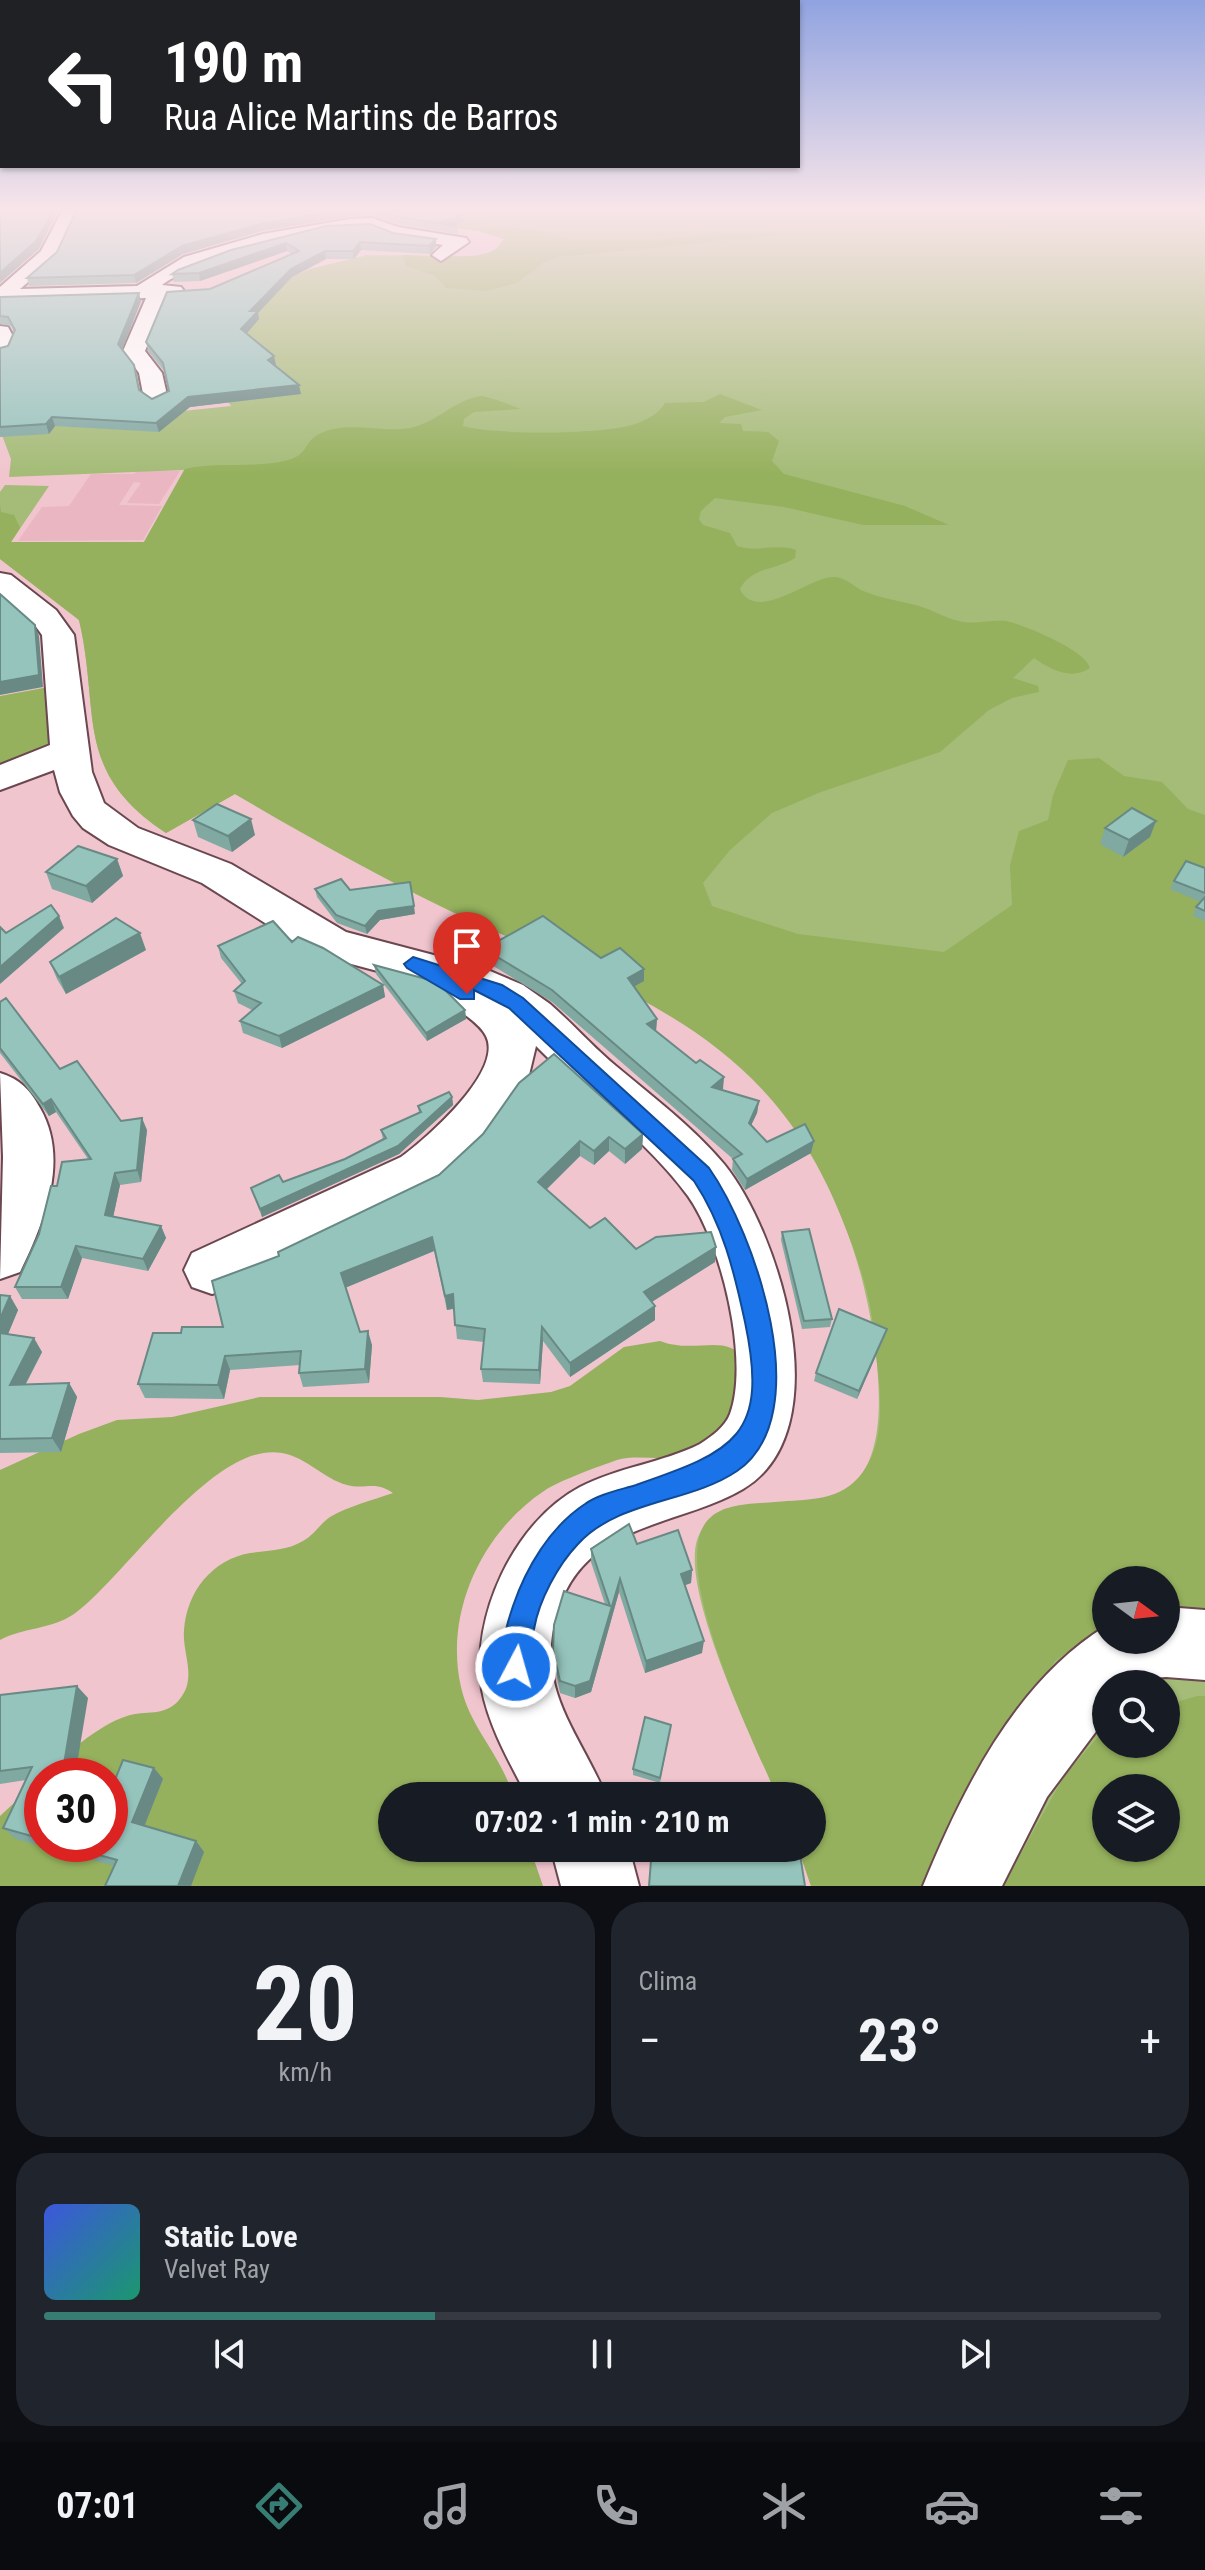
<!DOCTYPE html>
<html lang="pt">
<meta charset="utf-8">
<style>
:root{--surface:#171b24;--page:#20242c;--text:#f1f3f6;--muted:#9ea1a6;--line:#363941;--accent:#377d74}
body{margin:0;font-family:"Roboto Condensed",sans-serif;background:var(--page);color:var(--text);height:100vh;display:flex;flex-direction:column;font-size:30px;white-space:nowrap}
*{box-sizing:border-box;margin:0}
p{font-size:26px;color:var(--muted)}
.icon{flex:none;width:44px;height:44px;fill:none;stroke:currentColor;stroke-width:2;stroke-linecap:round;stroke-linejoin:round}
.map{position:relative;height:1886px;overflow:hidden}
.side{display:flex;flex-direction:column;gap:16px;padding:16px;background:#0d0f14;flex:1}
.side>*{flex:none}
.top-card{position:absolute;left:0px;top:0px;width:800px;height:168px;box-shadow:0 2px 6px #0004;background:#202124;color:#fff;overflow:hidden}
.needle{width:52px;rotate:105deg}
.controls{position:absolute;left:1092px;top:1566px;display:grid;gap:16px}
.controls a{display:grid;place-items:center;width:88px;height:88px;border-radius:50%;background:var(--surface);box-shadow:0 2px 6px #0004;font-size:40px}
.speed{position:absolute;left:24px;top:1758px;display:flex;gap:16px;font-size:40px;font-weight:700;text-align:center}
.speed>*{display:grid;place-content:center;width:104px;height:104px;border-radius:50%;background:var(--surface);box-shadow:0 2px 6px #0004;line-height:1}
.speed .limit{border:12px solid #d22;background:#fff;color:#111}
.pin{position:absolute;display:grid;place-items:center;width:68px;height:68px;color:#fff;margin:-82px -34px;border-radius:50% 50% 50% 0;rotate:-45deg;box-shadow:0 0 8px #0007}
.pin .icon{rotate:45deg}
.me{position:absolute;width:88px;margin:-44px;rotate:6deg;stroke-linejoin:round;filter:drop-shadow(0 0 6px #0008)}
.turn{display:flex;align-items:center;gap:28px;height:168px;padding:0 32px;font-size:36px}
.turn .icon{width:104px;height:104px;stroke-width:2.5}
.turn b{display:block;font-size:56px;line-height:68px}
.big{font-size:60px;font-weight:700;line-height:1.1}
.side .widget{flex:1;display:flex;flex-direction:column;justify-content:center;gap:12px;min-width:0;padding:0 28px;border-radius:32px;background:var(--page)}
.side .dial{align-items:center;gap:0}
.dial b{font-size:104px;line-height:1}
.song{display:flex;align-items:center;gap:24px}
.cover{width:96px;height:96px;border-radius:12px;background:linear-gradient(135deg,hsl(230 70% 55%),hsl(160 70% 35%))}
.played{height:8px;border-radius:4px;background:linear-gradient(90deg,var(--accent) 35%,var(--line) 35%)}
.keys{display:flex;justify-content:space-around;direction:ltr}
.heat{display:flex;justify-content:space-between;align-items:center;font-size:44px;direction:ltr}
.side .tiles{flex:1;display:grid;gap:16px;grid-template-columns:1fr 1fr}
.widget:last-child{grid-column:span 2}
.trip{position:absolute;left:378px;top:1782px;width:448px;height:80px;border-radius:40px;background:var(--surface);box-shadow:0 2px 6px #0004;font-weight:700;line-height:80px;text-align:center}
.tabs{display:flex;height:128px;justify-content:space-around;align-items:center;background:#090b0e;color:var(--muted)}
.tabs .icon{width:56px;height:56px}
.tabs .active{color:var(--accent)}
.tabs b{font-size:36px;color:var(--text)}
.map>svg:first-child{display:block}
.built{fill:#e9b6c1}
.green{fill:#a4bc77;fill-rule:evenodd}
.forest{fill:#95b15d;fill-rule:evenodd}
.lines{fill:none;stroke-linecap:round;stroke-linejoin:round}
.minor-casing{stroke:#6b4750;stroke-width:4}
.minor{fill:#fff;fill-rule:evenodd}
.wall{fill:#80a9a2}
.shaded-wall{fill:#688984}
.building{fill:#95c4bc;stroke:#688984;stroke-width:2}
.route{fill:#1a73e8;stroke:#114b97;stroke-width:2}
</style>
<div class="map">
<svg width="1205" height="1886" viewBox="0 0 1205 1886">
<rect width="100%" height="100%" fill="#f0c5ce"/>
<polygon class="built" points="137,471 180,471 159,504 127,503 141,483 134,482 119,505 162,506 143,540 18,541 42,507 69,506 91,474 134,474"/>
<path class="green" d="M133,211H1205V1886H811L798,1848H812V1796H777C754,1742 681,1594 697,1540C702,1525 711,1517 724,1509C758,1503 793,1505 826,1498C884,1485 881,1409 877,1364C867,1266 833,1170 769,1094C730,1047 666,1010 613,982C561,955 505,936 452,912C378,876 306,836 235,794L166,833C72,771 101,713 79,620L0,559V492L5,485L49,486L11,542H144L184,470L9,477L11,459L0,430L231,406L205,368L285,279L310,269L367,255L480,256L494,251L504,239L479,231L389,218ZM1106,1580H1166V1640H1106ZM1106,1684H1166V1744H1106ZM1106,1788H1166V1848H1106Z"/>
<g class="forest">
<path d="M375,211H455L447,219L541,231L571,240H652L722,234L783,235L559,257L543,263L517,283L487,291L446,288L435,276L406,266L402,255C425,255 497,265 504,239L479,231L378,218Z"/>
<path d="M720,394L762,410L725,417L719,423L741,424L743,431L768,432L779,441L772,461L784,474L905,506L949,525H863L784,507L715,498L701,511L699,519L703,525L730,533L737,546C757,553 776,543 796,550L795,558C777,570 751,567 740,589C756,624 809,577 833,577C847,577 854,588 866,592C883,599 902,601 919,606C933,610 945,618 959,621C977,626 997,617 1014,623C1032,629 1085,650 1090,668C1071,681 1050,669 1034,658L1013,678L1038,686L1039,692L1012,698L989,710L940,752L821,792L772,813L730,850L703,883L712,906L798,934L944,952L1012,905L1010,865L1019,831L1048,820L1053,795L1068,760L1099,758L1124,776L1162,782L1188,809L1205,815V1620L1166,1622V1580H1106V1630L1090,1636L1055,1661L928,1886H811L798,1848H812V1796H777C756,1746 662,1557 711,1517C727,1503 755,1504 775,1502C809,1499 841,1502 863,1472C891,1433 877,1377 874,1333C870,1293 857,1256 842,1219C767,1028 620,991 451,911C377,876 306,835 235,794L166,833C72,771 101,713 79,620L0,559V504L1,512L14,515L20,528L11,542H144L185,469C219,461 254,469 288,460C309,454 303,443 319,434C347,420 380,433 410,428C436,423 454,400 481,396C484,395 518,407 520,409L474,412L464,419L463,426C493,435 605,435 635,424C647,420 658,414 665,403L704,402Z"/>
<polygon points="54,686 57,745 0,766 0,696"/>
<path d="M660,1341C696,1355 725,1331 747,1361L727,1431C712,1439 695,1452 678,1456C659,1461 636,1454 617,1460C600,1466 558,1481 544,1491C482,1532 444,1613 461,1687C470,1728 502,1756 513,1796H392V1848H530L543,1886H0V1816L42,1777V1844H110V1776H43C65,1755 98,1725 127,1716C145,1710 165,1717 179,1700C198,1678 182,1654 184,1630C187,1591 212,1560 250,1553C269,1550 286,1551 303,1541C314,1535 320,1524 330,1517C349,1506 373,1500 393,1493C374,1480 366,1490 347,1485C324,1479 306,1457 282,1453C214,1440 125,1577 74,1614C50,1630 24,1627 0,1640V1470L79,1434L117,1420L172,1417L260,1397H440L478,1400L551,1392L570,1386L624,1347Z"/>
<path d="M1197,1696H1205V1886H1003L1064,1776L1105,1729L1106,1744H1166V1705ZM1166,1788V1848H1106V1788Z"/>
</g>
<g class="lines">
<g class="minor-casing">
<g id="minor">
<path d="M62,211H79L56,258L20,289L137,286L184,257L263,234L350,219L372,218L398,227L466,238L469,242L441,261L432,255L443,245C426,242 405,241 388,236C382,234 377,230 371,229C334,221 192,261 162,285L181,287L184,291L181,295L167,297L145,351L162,373L168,399L156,406L144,399L139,373L123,351L146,298L0,303V287L41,251Z"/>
<polygon points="0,326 8,327 15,340 8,353 0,355"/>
<path d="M0,573L11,575L56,610L74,635L92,772L104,803L138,828L231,864L346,932L483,968L523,985L550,1004C573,1024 593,1047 616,1066C653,1097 693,1127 724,1164C780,1233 841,1431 743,1489C678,1527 586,1522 558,1610C533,1687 578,1730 606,1796H527C510,1763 489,1727 482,1690C470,1617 514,1522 580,1487C619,1467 662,1463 700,1444C712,1436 725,1427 730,1414C750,1360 721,1242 688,1196C647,1140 585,1096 536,1046L529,1075L511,1107L482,1146L439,1187L232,1287L212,1294L192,1287L184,1270L192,1253L401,1157C426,1139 504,1071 486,1036C478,1020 457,1013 448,997L452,991L314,954L202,883L109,845L83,828L73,816L60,792L54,770L0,790V765L50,745L42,635L34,624L0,597Z"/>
<path d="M0,1073C20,1079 30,1090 40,1108C70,1160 44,1222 20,1272L0,1279L3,1157Z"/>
<path d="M1166,1607L1205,1610V1680L1166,1677L1152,1678L1144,1684H1106V1718L1047,1797L1002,1886H923C962,1791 1015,1682 1106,1626V1640H1166Z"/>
<polygon points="551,1848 629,1848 639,1886 561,1886"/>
</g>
</g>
<use href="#minor" class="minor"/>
</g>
<g class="wall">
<polygon points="76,211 450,211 464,222 453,225 457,226 458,234 399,224 373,215 350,216 262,231 183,254 136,283 29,286 27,278 57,252"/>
<polygon points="393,233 436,239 436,247 430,254 361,250 354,259 326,259 292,277 258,313 259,319 246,333 276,365 275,365 301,394 190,407 159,432 55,426 49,434 0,437 0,348 8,346 14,332 11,326 0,324 0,297 141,301 122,349 139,391 152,399 169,391 165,372 148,351 146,342 210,289 292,254 287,251 200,281 174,282 172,274 231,250"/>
<polygon points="193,820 255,835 232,852 198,837"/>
<polygon points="1105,828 1150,837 1123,857 1100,844"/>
<polygon points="117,859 123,876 92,903 52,889 46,872"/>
<polygon points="1205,868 1205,921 1193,916 1196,907 1201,902 1170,889 1174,881"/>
<polygon points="315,889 350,890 415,914 380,920 367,934 337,923 317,897"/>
<polygon points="292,942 383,985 385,997 282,1048 243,1033 240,1021 252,1010 238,1003 234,991 242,984 221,958 218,946"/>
<polygon points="484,949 601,958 644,981 634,986 657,1019 656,1031 696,1063 724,1077 722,1090 759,1101 757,1113 751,1125 767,1142 814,1141 811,1153 745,1190 732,1170 733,1159 552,1002 485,961"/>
<polygon points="146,950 66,994 57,979 50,962"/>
<polygon points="374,965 465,1010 466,1019 427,1041 376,974"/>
<polygon points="0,1002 60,1069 121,1121 147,1130 141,1182 120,1185 113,1217 161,1226 166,1238 148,1271 82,1258 68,1299 22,1299 15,1287 39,1234 57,1186 88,1159 56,1112 49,1116 0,1053"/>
<polygon points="452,1097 453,1105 399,1154 262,1217 251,1188 283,1182 345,1159 383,1140 381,1130 419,1113 418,1106"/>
<polygon points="483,1134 643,1134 642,1149 625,1164 609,1151 594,1165 580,1156 546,1189 590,1228 636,1249 716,1247 715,1262 652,1301 655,1306 655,1320 570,1377 543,1341 540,1384 483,1382 481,1369 484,1342 457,1339 454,1309 447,1310 434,1251 346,1287 360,1332 372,1345 369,1383 303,1387 299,1373 300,1365 230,1370 224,1399 145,1398 138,1384 181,1333 223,1327 279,1256 439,1175"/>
<polygon points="782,1232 832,1319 830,1327 802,1329 781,1240"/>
<polygon points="0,1295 10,1296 18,1310 8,1334 42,1352 26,1384 69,1383 77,1397 61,1452 0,1453"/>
<polygon points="887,1329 884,1337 857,1399 814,1381 816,1373"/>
<polygon points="637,1544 692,1570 691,1583 685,1585 702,1653 645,1673 619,1592 591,1692 575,1698 560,1693 554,1662 553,1650 605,1604 591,1562 591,1549"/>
<polygon points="0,1695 88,1698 42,1776 42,1844 110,1844 154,1768 163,1779 144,1826 196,1841 204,1852 114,1866 16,1839 3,1828 26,1780 0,1784"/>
<polygon points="671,1725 660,1783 633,1775 633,1769"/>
</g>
<g class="shaded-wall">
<polygon points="53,211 58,211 39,249 0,283 0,273"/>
<polygon points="334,211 349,211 350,216 262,231 183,254 136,283 134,275 182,246 261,224"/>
<polygon points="463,215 464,222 453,225 438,222"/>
<polygon points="436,239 436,247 430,254 429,246"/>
<polygon points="360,242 361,250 354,259 353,251"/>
<polygon points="286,243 287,251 200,281 199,273"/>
<polygon points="325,251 326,259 292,277 258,313 259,319 243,338 241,329 250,311 291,269"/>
<polygon points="139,293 141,301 121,353 118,344"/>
<polygon points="274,356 276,365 270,369 268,360"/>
<polygon points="299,385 301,394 190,407 159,432 156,423 188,397"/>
<polygon points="52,417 55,426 49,434 46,424"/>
<polygon points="35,625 39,636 43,687 0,695 0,682"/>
<polygon points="251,819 255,835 232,852 228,836"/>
<polygon points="1156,821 1150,837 1123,857 1129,840"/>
<polygon points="117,859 123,876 92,903 86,886"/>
<polygon points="414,906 415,914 380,920 367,934 365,926 378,911"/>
<polygon points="59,916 64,928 0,984 0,967"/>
<polygon points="140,933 146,950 66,994 59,977"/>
<polygon points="644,969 644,981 628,990 628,978"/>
<polygon points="383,985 385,997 282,1048 279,1036"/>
<polygon points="465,1010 466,1019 427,1041 426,1033"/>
<polygon points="657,1019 656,1031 646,1036 647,1024"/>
<polygon points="724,1077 723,1089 711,1099 712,1087"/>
<polygon points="452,1097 453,1105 399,1154 262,1217 260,1209 398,1146"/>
<polygon points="51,1099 56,1112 49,1116 43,1104"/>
<polygon points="759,1101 757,1113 747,1134 749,1123"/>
<polygon points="142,1118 147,1130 141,1182 137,1170"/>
<polygon points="643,1134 642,1149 625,1164 625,1149"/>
<polygon points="609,1137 609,1151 594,1165 594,1151"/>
<polygon points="580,1141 580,1156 539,1197 538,1182"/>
<polygon points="814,1141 811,1153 745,1190 747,1179"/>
<polygon points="115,1173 120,1185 111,1227 105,1215"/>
<polygon points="161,1226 166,1238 148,1271 143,1259"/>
<polygon points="432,1237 434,1251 345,1288 341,1273"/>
<polygon points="76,1246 82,1258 68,1299 61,1287"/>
<polygon points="716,1247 715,1262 644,1307 644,1292"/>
<polygon points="453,1294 455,1308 447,1310 445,1296"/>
<polygon points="10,1296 18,1310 3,1346 0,1341 0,1319"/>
<polygon points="655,1306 655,1320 570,1377 570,1363"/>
<polygon points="542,1327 543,1341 540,1384 539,1370"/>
<polygon points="887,1329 884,1337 857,1399 859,1391"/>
<polygon points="368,1331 372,1345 369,1383 365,1369"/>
<polygon points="34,1338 42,1352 18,1398 10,1385"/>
<polygon points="225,1356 230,1370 224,1399 218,1385"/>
<polygon points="69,1383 77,1397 61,1452 52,1438"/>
<polygon points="692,1570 691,1583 680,1587 681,1574"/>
<polygon points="620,1579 619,1592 591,1692 575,1698 575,1686 590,1681"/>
<polygon points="704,1641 702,1653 645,1673 646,1661"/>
<polygon points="77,1686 88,1698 75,1776 62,1776"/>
<polygon points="154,1768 163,1779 142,1832 132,1822"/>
<polygon points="196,1841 204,1852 191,1886 178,1886"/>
</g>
<g class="building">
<polygon points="0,211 53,211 36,241 0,273"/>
<polygon points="76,211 334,211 261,224 182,246 134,275 27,278 57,252"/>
<polygon points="382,211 450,211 463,215 438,222 457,226 398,217"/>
<polygon points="370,224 393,233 436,239 429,246 360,242 353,251 325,251 291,269 250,311 258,311 241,329 274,356 268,360 299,385 188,397 156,423 52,417 46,424 0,427 0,348 8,346 15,330 8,317 0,316 0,297 139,293 118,344 134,365 139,390 152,399 169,391 163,363 146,342 167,292 210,289 299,251 286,243 199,273 172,274 178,270 231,250 326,226"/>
<polygon points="0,594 35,625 39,675 0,682"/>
<polygon points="217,804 251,819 228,836 193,820"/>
<polygon points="1132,808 1156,821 1129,840 1105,828"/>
<polygon points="78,846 117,859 86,886 46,872"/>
<polygon points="1186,861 1205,868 1205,893 1174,881"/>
<polygon points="341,879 350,890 410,882 414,906 378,911 365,926 336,915 315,889"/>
<polygon points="1205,897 1205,911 1196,907"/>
<polygon points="51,905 59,916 0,967 0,927 6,933"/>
<polygon points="543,916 601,958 620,948 644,969 628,978 657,1019 647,1024 696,1063 700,1060 724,1077 712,1087 759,1101 749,1123 767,1142 805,1124 814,1141 747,1179 733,1159 742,1154 552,990 484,949"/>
<polygon points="116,918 140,933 59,977 50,962"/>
<polygon points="273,921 292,942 298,937 323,948 383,985 279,1036 240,1021 261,1003 234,991 245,981 218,946"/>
<polygon points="374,965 437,982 465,1010 426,1033"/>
<polygon points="6,998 60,1069 77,1061 121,1121 142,1118 137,1170 115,1173 105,1215 161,1226 143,1259 76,1246 61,1287 15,1287 39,1234 51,1186 57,1186 62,1162 91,1159 51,1099 43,1104 0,1048 0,1002"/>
<polygon points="554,1054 643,1134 625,1149 609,1137 594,1151 580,1141 538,1182 590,1228 605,1218 636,1249 656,1237 711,1232 716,1247 644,1292 655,1306 570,1363 542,1327 539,1370 481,1369 485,1329 455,1325 453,1294 445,1296 432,1237 341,1273 360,1332 368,1331 365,1369 299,1373 301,1351 225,1356 218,1385 138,1384 153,1333 181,1333 182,1327 223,1327 212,1281 279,1256 278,1252 439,1175 483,1134 519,1083"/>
<polygon points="449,1092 452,1097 398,1146 260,1209 251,1188 279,1175 283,1182 345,1159 386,1138 381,1130 421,1112 418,1106"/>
<polygon points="809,1229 832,1319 804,1321 782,1232"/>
<polygon points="0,1295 10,1296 0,1319"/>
<polygon points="839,1309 887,1329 859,1391 816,1373"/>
<polygon points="0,1333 34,1338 10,1385 69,1383 52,1438 0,1439"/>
<polygon points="629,1524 637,1544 678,1530 692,1570 681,1574 704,1641 646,1661 620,1579 590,1681 575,1686 560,1681 553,1650 554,1625 564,1591 610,1606 591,1549"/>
<polygon points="77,1686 62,1776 42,1776 42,1839 3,1828 32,1767 0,1771 0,1695"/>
<polygon points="645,1717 671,1725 660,1778 633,1769"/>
<polygon points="123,1760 154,1768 132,1822 196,1841 178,1886 105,1886 117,1860 59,1844 110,1844 110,1792"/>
<polygon points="652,1848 799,1848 805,1886 649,1886"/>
</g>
<linearGradient id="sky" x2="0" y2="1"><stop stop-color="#90a3e0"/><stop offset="0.44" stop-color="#f8e5e9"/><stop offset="1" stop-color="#f8e5e9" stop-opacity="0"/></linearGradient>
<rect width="1205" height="475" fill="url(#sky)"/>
<path class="route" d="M413,957L502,985L523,998L709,1168C754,1232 819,1415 737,1471C690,1503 618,1500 578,1544C558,1565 539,1600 534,1629C532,1646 533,1662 526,1677L516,1681L506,1677C497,1656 506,1627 513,1606C526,1568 550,1527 585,1504C599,1494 620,1490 636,1485C735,1451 769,1436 745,1322C734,1271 723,1225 694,1181L509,1008L474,990V999H460L407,968L404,964Z"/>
</svg>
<div class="controls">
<a><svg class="needle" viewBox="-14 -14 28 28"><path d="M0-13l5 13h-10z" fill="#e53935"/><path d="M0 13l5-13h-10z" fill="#9ea1a6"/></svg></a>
<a><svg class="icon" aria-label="search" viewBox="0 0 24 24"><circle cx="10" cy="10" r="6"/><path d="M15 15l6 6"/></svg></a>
<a><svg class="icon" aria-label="layers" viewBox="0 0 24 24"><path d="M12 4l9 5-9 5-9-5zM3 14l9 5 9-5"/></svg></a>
</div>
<div class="speed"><div class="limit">30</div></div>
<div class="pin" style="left:467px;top:994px;background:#d93025"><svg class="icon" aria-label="arrive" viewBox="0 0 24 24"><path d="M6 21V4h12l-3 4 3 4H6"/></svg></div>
<svg class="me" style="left:516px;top:1667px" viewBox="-20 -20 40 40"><circle r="17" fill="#1a73e8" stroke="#fff" stroke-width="3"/><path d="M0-11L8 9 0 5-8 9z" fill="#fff"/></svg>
<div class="trip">07:02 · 1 min · 210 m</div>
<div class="top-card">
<div class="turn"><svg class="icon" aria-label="left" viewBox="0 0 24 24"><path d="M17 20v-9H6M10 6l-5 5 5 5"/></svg><div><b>190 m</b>Rua Alice Martins de Barros</div></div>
</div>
</div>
<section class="side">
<div class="tiles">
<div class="widget dial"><b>20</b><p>km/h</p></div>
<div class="widget"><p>Clima</p>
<div class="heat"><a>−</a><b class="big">23°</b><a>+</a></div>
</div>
<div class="widget">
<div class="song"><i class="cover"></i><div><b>Static Love</b><p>Velvet Ray</p></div></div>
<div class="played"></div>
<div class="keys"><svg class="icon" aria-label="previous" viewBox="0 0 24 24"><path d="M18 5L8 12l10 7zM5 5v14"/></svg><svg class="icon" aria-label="pause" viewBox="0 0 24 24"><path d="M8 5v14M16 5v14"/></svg><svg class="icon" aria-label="next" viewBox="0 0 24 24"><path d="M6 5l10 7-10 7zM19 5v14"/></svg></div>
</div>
</div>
</section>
<nav class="tabs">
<b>07:01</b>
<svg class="icon active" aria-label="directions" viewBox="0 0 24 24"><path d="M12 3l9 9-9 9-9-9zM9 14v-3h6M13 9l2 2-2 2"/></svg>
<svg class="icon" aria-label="music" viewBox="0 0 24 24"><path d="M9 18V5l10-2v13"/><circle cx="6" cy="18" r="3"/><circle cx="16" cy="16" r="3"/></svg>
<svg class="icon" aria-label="phone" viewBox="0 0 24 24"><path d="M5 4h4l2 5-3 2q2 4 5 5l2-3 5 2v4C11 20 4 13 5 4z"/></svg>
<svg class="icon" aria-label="climate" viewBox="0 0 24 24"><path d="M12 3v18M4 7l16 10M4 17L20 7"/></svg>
<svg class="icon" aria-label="car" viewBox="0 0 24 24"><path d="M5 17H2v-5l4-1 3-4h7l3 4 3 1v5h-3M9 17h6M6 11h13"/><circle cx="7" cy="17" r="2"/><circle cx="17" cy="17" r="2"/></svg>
<svg class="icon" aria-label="filters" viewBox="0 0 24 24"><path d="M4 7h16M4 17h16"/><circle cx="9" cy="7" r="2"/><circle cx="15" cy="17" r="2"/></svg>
</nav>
